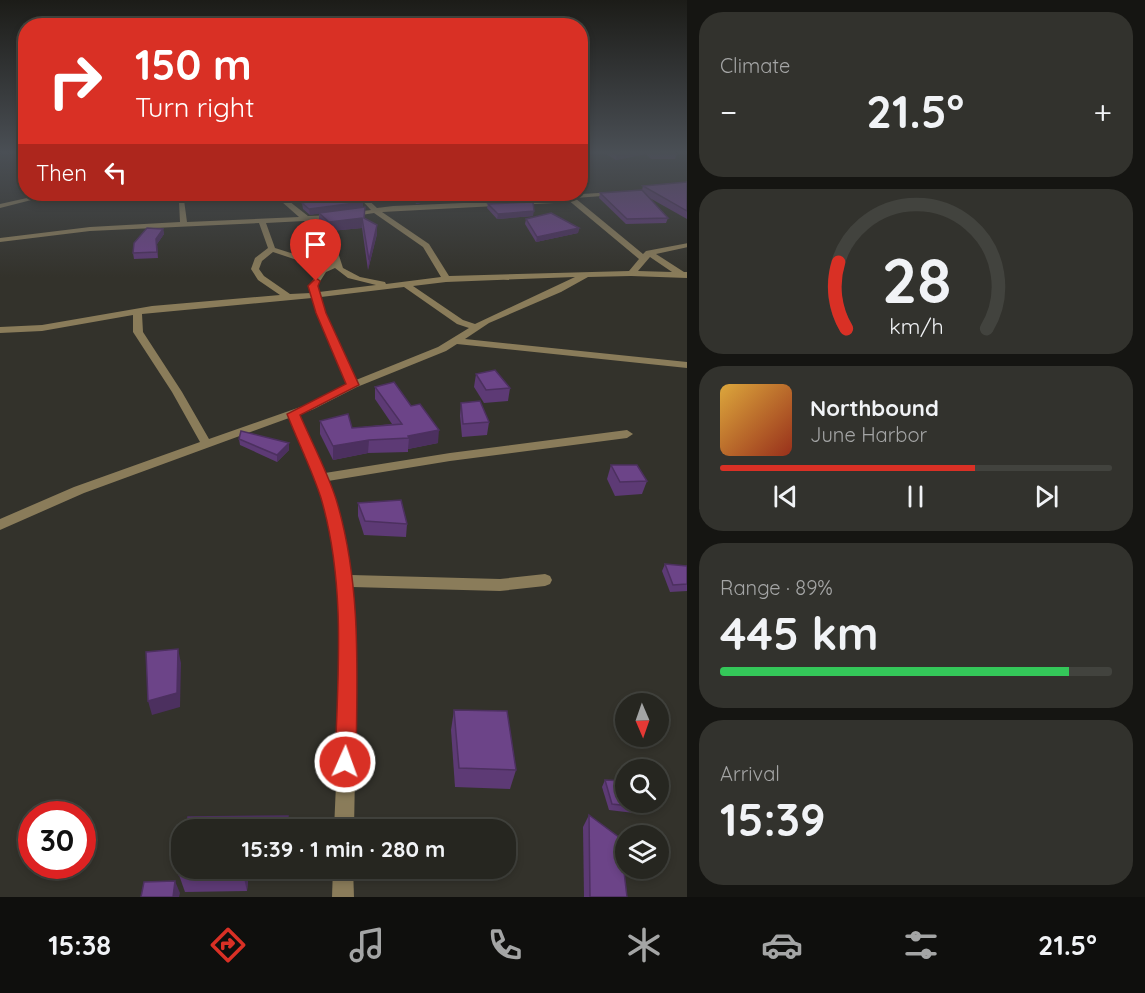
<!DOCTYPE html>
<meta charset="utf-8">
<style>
:root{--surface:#262620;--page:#32322d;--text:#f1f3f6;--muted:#a4a5a5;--line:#42433e;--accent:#d93025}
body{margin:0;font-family:Quicksand,sans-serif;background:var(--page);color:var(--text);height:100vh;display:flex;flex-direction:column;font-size:22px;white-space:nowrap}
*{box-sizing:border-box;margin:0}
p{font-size:20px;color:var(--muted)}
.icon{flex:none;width:33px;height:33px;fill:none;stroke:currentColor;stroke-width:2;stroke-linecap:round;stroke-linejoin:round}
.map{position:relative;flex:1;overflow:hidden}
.side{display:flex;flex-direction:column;gap:12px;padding:12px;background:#151512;width:458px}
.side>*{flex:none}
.banner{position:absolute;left:18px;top:18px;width:570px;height:183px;border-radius:24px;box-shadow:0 3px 9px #0003,0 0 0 2px var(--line);background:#d93025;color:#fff;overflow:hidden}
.needle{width:39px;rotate:178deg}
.tools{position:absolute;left:615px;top:693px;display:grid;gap:12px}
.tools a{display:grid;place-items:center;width:54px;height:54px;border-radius:50%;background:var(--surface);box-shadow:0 3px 9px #0003,0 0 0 2px var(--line);font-size:30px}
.speed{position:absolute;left:18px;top:801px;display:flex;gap:12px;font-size:30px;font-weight:700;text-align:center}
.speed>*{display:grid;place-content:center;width:78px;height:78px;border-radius:50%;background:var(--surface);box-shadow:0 3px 9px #0003,0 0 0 2px var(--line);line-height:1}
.speed .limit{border:9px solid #d22;background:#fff;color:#111}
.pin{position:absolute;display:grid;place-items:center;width:51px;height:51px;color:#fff;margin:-62px -26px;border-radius:50% 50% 50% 0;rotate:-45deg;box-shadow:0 0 6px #0007}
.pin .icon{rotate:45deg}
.me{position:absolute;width:66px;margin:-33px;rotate:2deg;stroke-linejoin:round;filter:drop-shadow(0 0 4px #0008)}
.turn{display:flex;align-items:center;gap:21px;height:126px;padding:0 18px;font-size:27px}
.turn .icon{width:78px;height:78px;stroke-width:2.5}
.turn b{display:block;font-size:42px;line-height:51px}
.then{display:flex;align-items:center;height:57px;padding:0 18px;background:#0003;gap:12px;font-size:22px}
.big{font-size:45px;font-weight:700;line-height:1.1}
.side .card{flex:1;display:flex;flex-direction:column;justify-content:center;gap:9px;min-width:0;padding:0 21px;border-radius:24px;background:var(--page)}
.side .dial{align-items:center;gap:0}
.dial svg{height:156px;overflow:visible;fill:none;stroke:var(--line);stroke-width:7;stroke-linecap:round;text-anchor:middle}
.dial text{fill:var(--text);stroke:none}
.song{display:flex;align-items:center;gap:18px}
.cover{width:72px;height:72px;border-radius:9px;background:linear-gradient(135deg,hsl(40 70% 55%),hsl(10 70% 35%))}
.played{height:6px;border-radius:3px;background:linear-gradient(90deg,var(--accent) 65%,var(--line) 65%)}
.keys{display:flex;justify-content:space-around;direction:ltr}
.heat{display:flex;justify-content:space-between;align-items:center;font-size:33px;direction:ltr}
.charge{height:9px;border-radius:4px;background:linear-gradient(90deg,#34c759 89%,var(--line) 0)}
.trip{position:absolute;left:171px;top:819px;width:345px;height:60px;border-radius:24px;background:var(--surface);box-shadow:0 3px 9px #0003,0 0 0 2px var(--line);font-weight:700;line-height:60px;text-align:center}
.dock{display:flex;height:96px;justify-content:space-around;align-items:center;background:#0f0f0d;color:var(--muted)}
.dock .icon{width:42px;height:42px}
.dock .current{color:var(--accent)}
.dock b{font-size:27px;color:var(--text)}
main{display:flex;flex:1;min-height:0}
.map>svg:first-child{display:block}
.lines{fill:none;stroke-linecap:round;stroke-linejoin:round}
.minor{fill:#8a7c5a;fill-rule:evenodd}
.wall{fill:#5d3a75}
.shaded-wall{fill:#4c305f}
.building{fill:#6c4488;stroke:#4c305f;stroke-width:1.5}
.route{fill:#d93025;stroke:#8d1f18;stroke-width:1.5}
</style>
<main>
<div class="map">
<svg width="688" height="897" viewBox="0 0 688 897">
<rect width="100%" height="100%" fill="#33322b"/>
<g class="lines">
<g class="minor">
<path d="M614,192L616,193V195L575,198L643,254L646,251L688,243V247L656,254L684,272H688V278L631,276L588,277L561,292L489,323L465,339L688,362V368L457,344L446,351L357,387L314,409L299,415L325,473L450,453L627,430L633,434L627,438L450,461L328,481L345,537L351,575L500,579L545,574L550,576L552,580L550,584L545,586L500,591L352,587L357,662L354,830H334C338,720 352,606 322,498C314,471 301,445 289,418L84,493L0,530V519L74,487L200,442L172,392L133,332V315L42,331L0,333V327L42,325L152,306L280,295L258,280L251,269L255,258L268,248L259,223L90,231L0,242V238L90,227L180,222L179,202L166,194H173L184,200L187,222L299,217L273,194H280L308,216L337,215V219H334L313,220L333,237L343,268L360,277L385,282L386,284L441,277L423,247L374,213L348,217V213L371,210L356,194H362L377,208L393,206L553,199L560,197L557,194L566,195ZM567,199L639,259L629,271L449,276L429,244L382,212L554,203ZM304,221L326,238L332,264L329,265L275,248L266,223ZM273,252L321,268L309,286L311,293L290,294L264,276L259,269L262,261ZM650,257L672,272L638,271ZM335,268L348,278L376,285L319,292L317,286L326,272ZM575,277L475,324L463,320L413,286L446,282ZM404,287L457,324L469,328L438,347L356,380L326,313L321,297ZM312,298L316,313L347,384L306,405L209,439L182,392L143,332L142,314Z"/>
<polygon points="45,194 55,194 0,208 0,204"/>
<polygon points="333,868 353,868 354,897 332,897"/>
</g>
</g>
<g class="wall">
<polygon points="580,152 673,152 677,154 675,159 651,159 646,154 616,160 604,153 580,154"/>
<polygon points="687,182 687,219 648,197 668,218 666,223 626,224 599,198 600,193 642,190 643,186"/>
<polygon points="304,194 346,194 363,208 364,218 377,234 368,270 362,228 330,231 319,223 319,213 310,215 303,209 302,203 317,200"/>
<polygon points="398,194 423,194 424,202 417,204"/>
<polygon points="453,194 466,194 463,201 459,201"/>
<polygon points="473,194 484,194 483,200 479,200"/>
<polygon points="488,204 533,216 497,219 487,208"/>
<polygon points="526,219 579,228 578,233 536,242 525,224"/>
<polygon points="163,229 164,234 157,244 158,258 134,259 133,253"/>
<polygon points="476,374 510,388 508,401 484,403 474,387"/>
<polygon points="375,387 438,443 408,449 408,452 368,453 333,460 320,434 320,421 352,428 392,424 375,399"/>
<polygon points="461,403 489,422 487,435 462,437 460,416"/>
<polygon points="239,439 289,443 289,450 277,462 240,445"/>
<polygon points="611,465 647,481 642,494 615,496 607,479"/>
<polygon points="358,503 407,524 406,537 364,535 358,516"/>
<polygon points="665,564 687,566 687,591 670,592 662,571"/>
<polygon points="454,710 516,770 510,789 455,787 451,730"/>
<polygon points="605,780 638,807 634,813 609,810 602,787"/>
<polygon points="589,815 627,897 584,897 583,827"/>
<polygon points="249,868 247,891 185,892 179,875"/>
</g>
<g class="shaded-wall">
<polygon points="633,152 647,152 646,154 616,160 617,155"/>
<polygon points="424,194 424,202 417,204 417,196"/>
<polygon points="363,202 363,208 310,215 309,209"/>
<polygon points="534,211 533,216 497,219 498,214"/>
<polygon points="362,218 362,228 330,231 329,222"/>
<polygon points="377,225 377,234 368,270 369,260"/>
<polygon points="579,228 578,233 536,242 537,237"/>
<polygon points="163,229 164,234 157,244 158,258 156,239"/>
<polygon points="439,430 438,443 408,449 409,438 408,436"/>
<polygon points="369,440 368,453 333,460 333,446"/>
<polygon points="289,443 289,450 277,462 277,455"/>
<polygon points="178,649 181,663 180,707 152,715 148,701"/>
<polygon points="243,868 249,868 247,891 243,874"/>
<polygon points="175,881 180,893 179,897 173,897"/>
</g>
<g class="building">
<polygon points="612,152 633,152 617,155"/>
<polygon points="650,152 673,152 677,154 653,154"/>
<polygon points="687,182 687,211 643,186"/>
<polygon points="642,190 668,218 627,219 600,193"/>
<polygon points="314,194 346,194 347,195 363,199 363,202 309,209 302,203 325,199"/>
<polygon points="412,194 424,194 417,196"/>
<polygon points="533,202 534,211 498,214 488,204"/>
<polygon points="365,207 364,218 377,225 369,260 362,218 329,222 319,213"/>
<polygon points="551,213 579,228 537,237 526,219"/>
<polygon points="147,228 163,229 156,239 157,252 133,253 134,243"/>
<polygon points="495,370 510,388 486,390 476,374"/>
<polygon points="394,382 411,406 420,404 439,430 408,436 409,438 369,440 333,446 320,421 348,414 352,428 402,424 375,387"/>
<polygon points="480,401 489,422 463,424 461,403"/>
<polygon points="241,431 289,443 277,455 239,439"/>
<polygon points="611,465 637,465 647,481 620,482"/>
<polygon points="401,500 407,524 365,521 358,503"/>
<polygon points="665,564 687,566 687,584 673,585"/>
<polygon points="178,649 177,693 148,701 146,652"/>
<polygon points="454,710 507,711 516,770 459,768"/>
<polygon points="605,780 626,781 626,802 636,802 638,807 612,804"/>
<polygon points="589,815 620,838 627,897 590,897"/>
<polygon points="288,816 287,830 186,830 188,817"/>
<polygon points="182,856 182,868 243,868 243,874 179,875"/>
<polygon points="175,881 173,897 141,897 144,882"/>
</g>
<linearGradient id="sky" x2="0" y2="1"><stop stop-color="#1c1c18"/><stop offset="0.55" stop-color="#4a4f55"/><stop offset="1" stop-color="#4a4f55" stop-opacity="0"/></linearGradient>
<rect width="688" height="277" fill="url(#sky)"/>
<path class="route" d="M316,278L320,281L318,286L326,313L359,385L300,415C312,443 327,471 336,499C362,584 357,674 356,762L353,769L345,772L338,769L335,762C338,675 346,583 321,498C312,470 298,442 287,414L346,384L316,313L308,286Z"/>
</svg>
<div class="tools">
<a><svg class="needle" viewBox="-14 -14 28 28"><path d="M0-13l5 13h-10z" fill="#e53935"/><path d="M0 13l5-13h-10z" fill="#a4a5a5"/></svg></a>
<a><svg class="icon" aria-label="search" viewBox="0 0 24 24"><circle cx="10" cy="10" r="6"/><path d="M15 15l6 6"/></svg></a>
<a><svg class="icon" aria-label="layers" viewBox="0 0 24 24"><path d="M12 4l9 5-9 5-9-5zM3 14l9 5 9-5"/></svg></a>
</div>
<div class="speed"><div class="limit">30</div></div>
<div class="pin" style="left:316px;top:281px;background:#d93025"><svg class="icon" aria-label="arrive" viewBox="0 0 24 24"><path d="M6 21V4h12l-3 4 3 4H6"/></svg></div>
<svg class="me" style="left:345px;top:762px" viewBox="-20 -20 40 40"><circle r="17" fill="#d93025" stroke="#fff" stroke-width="3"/><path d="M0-11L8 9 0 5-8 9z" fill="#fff"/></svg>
<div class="trip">15:39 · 1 min · 280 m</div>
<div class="banner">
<div class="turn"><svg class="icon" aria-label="right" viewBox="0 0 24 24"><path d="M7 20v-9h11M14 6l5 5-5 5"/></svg><div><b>150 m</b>Turn right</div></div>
<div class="then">Then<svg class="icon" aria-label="left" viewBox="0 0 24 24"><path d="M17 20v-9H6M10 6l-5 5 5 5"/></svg></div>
</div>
</div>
<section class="side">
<div class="card"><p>Climate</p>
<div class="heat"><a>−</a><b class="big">21.5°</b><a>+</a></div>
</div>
<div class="card dial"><svg viewBox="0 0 100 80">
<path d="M14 69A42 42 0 1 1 86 69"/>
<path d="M14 69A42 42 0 0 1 10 35" stroke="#d93025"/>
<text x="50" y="56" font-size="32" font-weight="700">28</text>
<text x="50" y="72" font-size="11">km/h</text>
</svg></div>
<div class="card">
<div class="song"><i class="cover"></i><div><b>Northbound</b><p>June Harbor</p></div></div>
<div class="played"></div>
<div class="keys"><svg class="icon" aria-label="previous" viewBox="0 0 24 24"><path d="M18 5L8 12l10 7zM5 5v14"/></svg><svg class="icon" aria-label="pause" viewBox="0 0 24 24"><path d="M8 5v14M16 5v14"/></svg><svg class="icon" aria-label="next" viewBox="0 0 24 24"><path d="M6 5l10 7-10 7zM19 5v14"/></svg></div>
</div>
<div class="card"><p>Range · 89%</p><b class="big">445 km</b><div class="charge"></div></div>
<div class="card"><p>Arrival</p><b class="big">15:39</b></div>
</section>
</main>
<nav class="dock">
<b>15:38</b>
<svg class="icon current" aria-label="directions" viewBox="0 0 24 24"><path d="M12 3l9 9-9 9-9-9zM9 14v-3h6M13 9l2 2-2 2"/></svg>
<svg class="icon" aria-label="music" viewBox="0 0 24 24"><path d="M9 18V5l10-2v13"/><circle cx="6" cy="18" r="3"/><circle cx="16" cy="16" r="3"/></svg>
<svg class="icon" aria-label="phone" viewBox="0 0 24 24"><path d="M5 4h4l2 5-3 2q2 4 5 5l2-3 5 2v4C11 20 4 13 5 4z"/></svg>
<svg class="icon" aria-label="climate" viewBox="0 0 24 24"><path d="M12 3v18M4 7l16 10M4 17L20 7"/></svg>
<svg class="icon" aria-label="car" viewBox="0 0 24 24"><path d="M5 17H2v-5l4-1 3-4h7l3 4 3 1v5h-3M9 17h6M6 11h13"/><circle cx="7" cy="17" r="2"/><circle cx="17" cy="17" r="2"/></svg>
<svg class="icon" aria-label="filters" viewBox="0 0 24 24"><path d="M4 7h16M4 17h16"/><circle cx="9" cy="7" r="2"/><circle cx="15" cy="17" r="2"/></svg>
<b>21.5°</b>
</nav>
